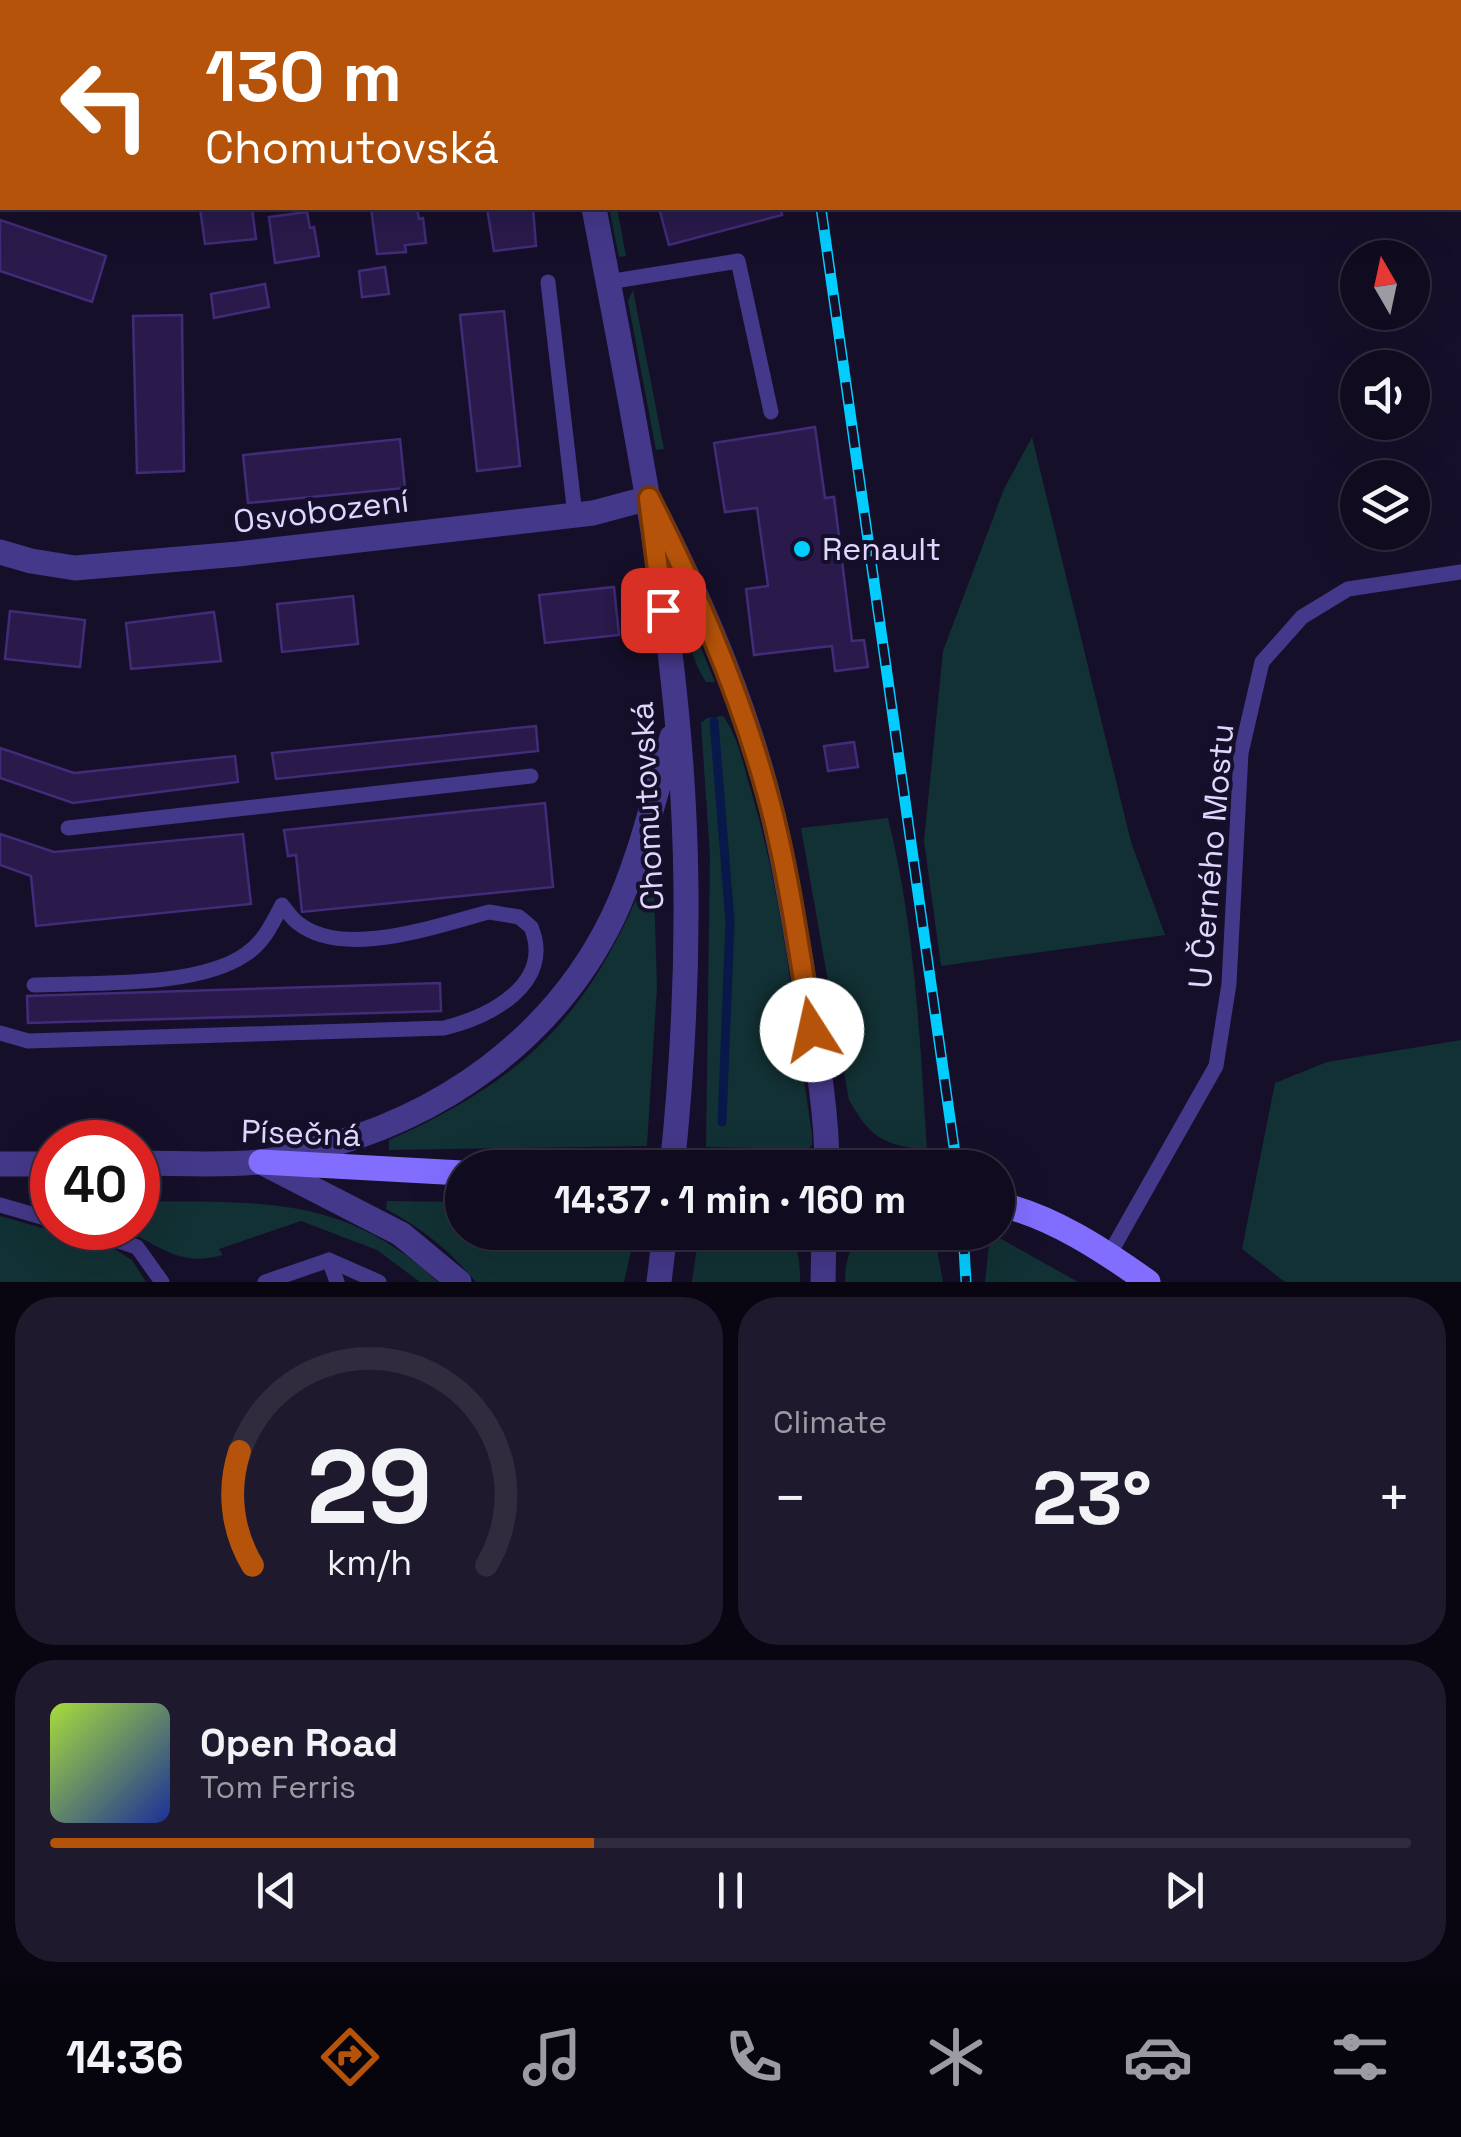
<!DOCTYPE html>
<meta charset="utf-8">
<style>
:root{--surface:#100b1f;--page:#1e192c;--text:#f1f3f6;--muted:#9c9ba4;--line:#302b3d;--accent:#b45309}
body{margin:0;font-family:"Space Grotesk",sans-serif;background:var(--page);color:var(--text);height:100vh;display:flex;flex-direction:column;font-size:38px;white-space:nowrap}
*{box-sizing:border-box;margin:0}
p{font-size:32px;color:var(--muted)}
.icon{flex:none;width:55px;height:55px;fill:none;stroke:currentColor;stroke-width:2;stroke-linecap:round;stroke-linejoin:round}
.map{position:relative;height:1282px;overflow:hidden}
.drawer{display:flex;flex-direction:column;gap:15px;padding:15px;background:#090611;flex:1}
.drawer>*{flex:none}
.banner{position:absolute;left:0px;top:0px;width:1462px;height:210px;box-shadow:0 10px 40px #0002,0 0 0 2px var(--line);background:#b45309;color:#fff;overflow:hidden}
.needle{width:65px;rotate:351deg}
.tools{position:absolute;left:1340px;top:240px;display:grid;gap:20px}
.tools a{display:grid;place-items:center;width:90px;height:90px;border-radius:50%;background:var(--surface);box-shadow:0 10px 40px #0002,0 0 0 2px var(--line);font-size:50px}
.speed{position:absolute;left:30px;top:1120px;display:flex;gap:20px;font-size:50px;font-weight:700;text-align:center}
.speed>*{display:grid;place-content:center;width:130px;height:130px;border-radius:50%;background:var(--surface);box-shadow:0 10px 40px #0002,0 0 0 2px var(--line);line-height:1}
.speed .limit{border:15px solid #d22;background:#fff;color:#111}
.pin{position:absolute;display:grid;place-items:center;width:85px;height:85px;color:#fff;margin:-42px;border-radius:20px;box-shadow:0 5px 15px #0006}
.me{position:absolute;width:110px;margin:-55px;rotate:350deg;stroke-linejoin:round;filter:drop-shadow(0 0 8px #0008)}
.turn{display:flex;align-items:center;gap:35px;height:210px;padding:0 40px;font-size:45px}
.turn .icon{width:130px;height:130px;stroke-width:2.5}
.turn b{display:block;font-size:70px;line-height:85px}
.big{font-size:75px;font-weight:800;line-height:1.1}
.drawer .widget{flex:1;display:flex;flex-direction:column;justify-content:center;gap:15px;min-width:0;padding:0 35px;border-radius:40px;background:var(--page)}
.drawer .dial{align-items:center;gap:0}
.dial svg{height:260px;overflow:visible;fill:none;stroke:var(--line);stroke-width:7;stroke-linecap:round;text-anchor:middle}
.dial text{fill:var(--text);stroke:none}
.song{display:flex;align-items:center;gap:30px}
.cover{width:120px;height:120px;border-radius:15px;background:linear-gradient(135deg,hsl(80 70% 55%),hsl(230 70% 35%))}
.played{height:10px;border-radius:5px;background:linear-gradient(90deg,var(--accent) 40%,var(--line) 40%)}
.keys{display:flex;justify-content:space-around;direction:ltr}
.heat{display:flex;justify-content:space-between;align-items:center;font-size:55px;direction:ltr}
.drawer .tiles{flex:1;display:grid;gap:15px;grid-template-columns:1fr 1fr}
.widget:last-child{grid-column:span 2}
.trip{position:absolute;left:445px;top:1150px;width:570px;height:100px;border-radius:50px;background:var(--surface);box-shadow:0 10px 40px #0002,0 0 0 2px var(--line);font-weight:800;line-height:100px;text-align:center}
.menu{display:flex;height:160px;justify-content:space-around;align-items:center;background:#06040c;color:var(--muted)}
.menu .icon{width:70px;height:70px}
.menu .active{color:var(--accent)}
.menu b{font-size:45px;color:var(--text)}
.map>svg:first-child{display:block}
.green{fill:#123134}
.lines{fill:none;stroke-linecap:round;stroke-linejoin:round}
.stream{stroke:#081949;stroke-width:9}
.building{fill:#291a4b;stroke:#422b78;stroke-width:2.5}
.service{stroke:#44388a;stroke-width:15}
.minor{stroke:#44388a;stroke-width:25}
.tertiary{stroke:#44388a;stroke-width:25}
.secondary{stroke:#816eff;stroke-width:25}
.rail-casing{stroke:#03ccff;stroke-width:11}
.rail{stroke:#160f29;stroke-width:8;stroke-dasharray:22;stroke-linecap:butt}
.route-casing{stroke:#753606;stroke-width:25}
.route{stroke:#b45309;stroke-width:18}
.poi-dot{fill:#03ccff;stroke:#160f29;stroke-width:4}
.labels{text-anchor:middle;stroke-width:8;stroke-linejoin:round;paint-order:stroke}
.street-label{font-size:32px;fill:#e0d7ff;stroke:#160f29}
.poi-label{font-size:32px;fill:#e0d7ff;stroke:#160f29;text-anchor:start}
</style>
<div class="map">
<svg width="1461" height="1282" viewBox="0 0 1461 1282">
<rect width="100%" height="100%" fill="#160f29"/>
<g class="green">
<polygon points="609,208 617,208 626,256 619,257"/>
<polygon points="633,290 664,449 656,450 628,301"/>
<polygon points="1032,437 1131,842 1165,935 941,966 924,841 943,651 1004,489"/>
<path d="M687,614L715,682H706C691,659 689,641 687,614Z"/>
<path d="M723,716C738,736 743,764 750,787C784,900 794,1018 812,1134V1145L808,1149L706,1147L710,856L701,723L707,718Z"/>
<path d="M888,818C915,927 920,1039 927,1151C882,1143 872,1140 849,1100L801,828Z"/>
<path d="M653,858L657,987L647,1146L389,1150V1140C535,1075 596,1006 653,858Z"/>
<polygon points="1461,1040 1461,1282 1285,1282 1242,1249 1275,1083 1327,1062"/>
<path d="M138,1201C259,1203 343,1193 438,1282H420L377,1250L301,1221L219,1249L223,1255C175,1268 160,1243 119,1228H138Z"/>
<path d="M387,1201L462,1202V1232L635,1233L624,1282H476C450,1251 422,1228 386,1209Z"/>
<polygon points="0,1216 113,1248 132,1260 146,1282 0,1282"/>
<path d="M699,1233H789C799,1249 800,1263 800,1282H692Z"/>
<path d="M862,1233H934L943,1282H845C845,1263 849,1247 862,1233Z"/>
<polygon points="990,1235 998,1237 1078,1282 985,1282"/>
</g>
<g class="lines">
<polyline class="stream" points="714,721 730,922 722,1122"/>
</g>
<g class="building">
<polygon points="200,208 252,208 256,239 205,244"/>
<polygon points="371,208 417,208 419,219 423,218 426,243 405,245 406,252 377,254"/>
<polygon points="487,208 533,208 536,246 494,251"/>
<polygon points="659,208 781,208 782,215 669,245"/>
<polygon points="307,212 310,228 314,227 319,256 275,263 269,217"/>
<polygon points="0,220 106,256 92,302 0,271"/>
<polygon points="385,267 389,294 362,297 359,271"/>
<polygon points="265,284 269,307 214,318 211,294"/>
<polygon points="504,311 520,466 477,471 460,315"/>
<polygon points="182,315 184,471 137,473 133,316"/>
<polygon points="815,427 825,498 834,497 852,641 864,640 868,667 835,671 832,646 754,655 746,589 768,586 757,508 725,512 714,443"/>
<polygon points="400,439 405,488 248,503 243,455"/>
<polygon points="614,587 619,635 545,643 539,595"/>
<polygon points="353,596 358,644 282,652 277,604"/>
<polygon points="10,611 85,620 80,667 5,659"/>
<polygon points="214,612 221,661 131,669 126,623"/>
<polygon points="536,726 538,751 276,779 272,753"/>
<polygon points="854,742 858,767 828,771 824,746"/>
<polygon points="0,748 74,773 235,756 238,782 73,803 0,778"/>
<polygon points="545,803 553,887 302,912 296,855 288,856 284,830"/>
<polygon points="0,834 54,852 243,834 251,904 36,926 31,876 0,865"/>
<polygon points="440,983 441,1011 28,1023 27,996"/>
</g>
<g class="lines">
<g class="service">
<polyline points="548,282 575,515"/>
<polyline points="608,282 738,261 771,412"/>
<polyline points="68,828 531,776"/>
<path d="M0,1033L28,1041L444,1028C489,1017 555,984 531,927L519,917L489,912C438,925 344,960 298,923C292,919 287,911 282,905C272,924 264,942 246,954C198,988 93,982 34,985"/>
<polyline points="0,1205 52,1220"/>
<polyline points="79,1228 137,1247 162,1282"/>
<polyline points="1109,1255 1216,1066 1229,984 1241,753 1262,662 1302,617 1348,589 1461,572"/>
<polyline points="329,1260 337,1282"/>
<polyline points="265,1282 329,1260 379,1282"/>
</g>
<g class="minor">
<polyline points="418,0 419,2"/>
<polyline points="0,158 2,159"/>
<polyline points="0,552 31,561 75,568 238,554 593,513 649,498"/>
</g>
<g class="tertiary">
<polyline points="554,0 555,2"/>
<path d="M594,208C631,403 672,599 683,798C690,922 685,1044 672,1168"/>
<path d="M658,516C703,605 744,702 769,799C785,861 794,924 805,986C815,1047 827,1106 827,1168"/>
<polyline points="261,1162 401,1234 459,1282"/>
<path d="M138,1163C178,1163 219,1166 259,1162C276,1161 294,1155 311,1150C440,1119 554,1039 613,917C640,860 654,797 672,737"/>
<polyline points="0,1164 52,1164"/>
<polyline points="659,1282 665,1232"/>
<polyline points="823,1282 824,1232"/>
</g>
<g class="secondary">
<polyline points="261,1162 462,1173"/>
<path d="M998,1204C1052,1216 1103,1250 1148,1282"/>
</g>
<g class="rail-casing">
<g id="rail">
<polyline points="791,0 792,2"/>
<polyline points="821,208 957,1168"/>
<polyline points="963,1232 966,1282"/>
</g>
</g>
<use href="#rail" class="rail"/>
</g>
<g class="lines">
<g class="route-casing">
<path id="route" d="M663,610L649,498C697,593 740,693 768,796C789,873 799,952 812,1030"/>
</g>
<use href="#route" class="route"/>
</g>
<circle class="poi-dot" cx="802" cy="549" r="10"/>
<g class="labels">
<g class="street-label">
<text transform="translate(321 511) rotate(-7)" y="11">Osvobození</text>
<text transform="translate(647 806) rotate(-93)" y="11">Chomutovská</text>
<text transform="translate(1211 856) rotate(-85)" y="11">U Černého Mostu</text>
<text transform="translate(301 1133) rotate(2)" y="11">Písečná</text>
</g>
<g class="poi-label">
<text x="822" y="560">Renault</text>
</g>
</g>
</svg>
<div class="tools">
<a><svg class="needle" viewBox="-14 -14 28 28"><path d="M0-13l5 13h-10z" fill="#e53935"/><path d="M0 13l5-13h-10z" fill="#9c9ba4"/></svg></a>
<a><svg class="icon" aria-label="sound" viewBox="0 0 24 24"><path d="M4 9h4l5-4v14l-5-4H4zM17 9q2 3 0 6"/></svg></a>
<a><svg class="icon" aria-label="layers" viewBox="0 0 24 24"><path d="M12 4l9 5-9 5-9-5zM3 14l9 5 9-5"/></svg></a>
</div>
<div class="speed"><div class="limit">40</div></div>
<div class="pin" style="left:663px;top:610px;background:#d93025"><svg class="icon" aria-label="arrive" viewBox="0 0 24 24"><path d="M6 21V4h12l-3 4 3 4H6"/></svg></div>
<svg class="me" style="left:812px;top:1030px" viewBox="-20 -20 40 40"><circle r="19" fill="#fff"/><path d="M0-13L10 11 0 6-10 11z" fill="#b45309"/></svg>
<div class="trip">14:37 · 1 min · 160 m</div>
<div class="banner">
<div class="turn"><svg class="icon" aria-label="left" viewBox="0 0 24 24"><path d="M17 20v-9H6M10 6l-5 5 5 5"/></svg><div><b>130 m</b>Chomutovská</div></div>
</div>
</div>
<section class="drawer">
<div class="tiles">
<div class="widget dial"><svg viewBox="0 0 100 80">
<path d="M14 69A42 42 0 1 1 86 69"/>
<path d="M14 69A42 42 0 0 1 10 34" stroke="#b45309"/>
<text x="50" y="56" font-size="32" font-weight="700">29</text>
<text x="50" y="72" font-size="11">km/h</text>
</svg></div>
<div class="widget"><p>Climate</p>
<div class="heat"><a>−</a><b class="big">23°</b><a>+</a></div>
</div>
<div class="widget">
<div class="song"><i class="cover"></i><div><b>Open Road</b><p>Tom Ferris</p></div></div>
<div class="played"></div>
<div class="keys"><svg class="icon" aria-label="previous" viewBox="0 0 24 24"><path d="M18 5L8 12l10 7zM5 5v14"/></svg><svg class="icon" aria-label="pause" viewBox="0 0 24 24"><path d="M8 5v14M16 5v14"/></svg><svg class="icon" aria-label="next" viewBox="0 0 24 24"><path d="M6 5l10 7-10 7zM19 5v14"/></svg></div>
</div>
</div>
</section>
<nav class="menu">
<b>14:36</b>
<svg class="icon active" aria-label="directions" viewBox="0 0 24 24"><path d="M12 3l9 9-9 9-9-9zM9 14v-3h6M13 9l2 2-2 2"/></svg>
<svg class="icon" aria-label="music" viewBox="0 0 24 24"><path d="M9 18V5l10-2v13"/><circle cx="6" cy="18" r="3"/><circle cx="16" cy="16" r="3"/></svg>
<svg class="icon" aria-label="phone" viewBox="0 0 24 24"><path d="M5 4h4l2 5-3 2q2 4 5 5l2-3 5 2v4C11 20 4 13 5 4z"/></svg>
<svg class="icon" aria-label="climate" viewBox="0 0 24 24"><path d="M12 3v18M4 7l16 10M4 17L20 7"/></svg>
<svg class="icon" aria-label="car" viewBox="0 0 24 24"><path d="M5 17H2v-5l4-1 3-4h7l3 4 3 1v5h-3M9 17h6M6 11h13"/><circle cx="7" cy="17" r="2"/><circle cx="17" cy="17" r="2"/></svg>
<svg class="icon" aria-label="filters" viewBox="0 0 24 24"><path d="M4 7h16M4 17h16"/><circle cx="9" cy="7" r="2"/><circle cx="15" cy="17" r="2"/></svg>
</nav>
